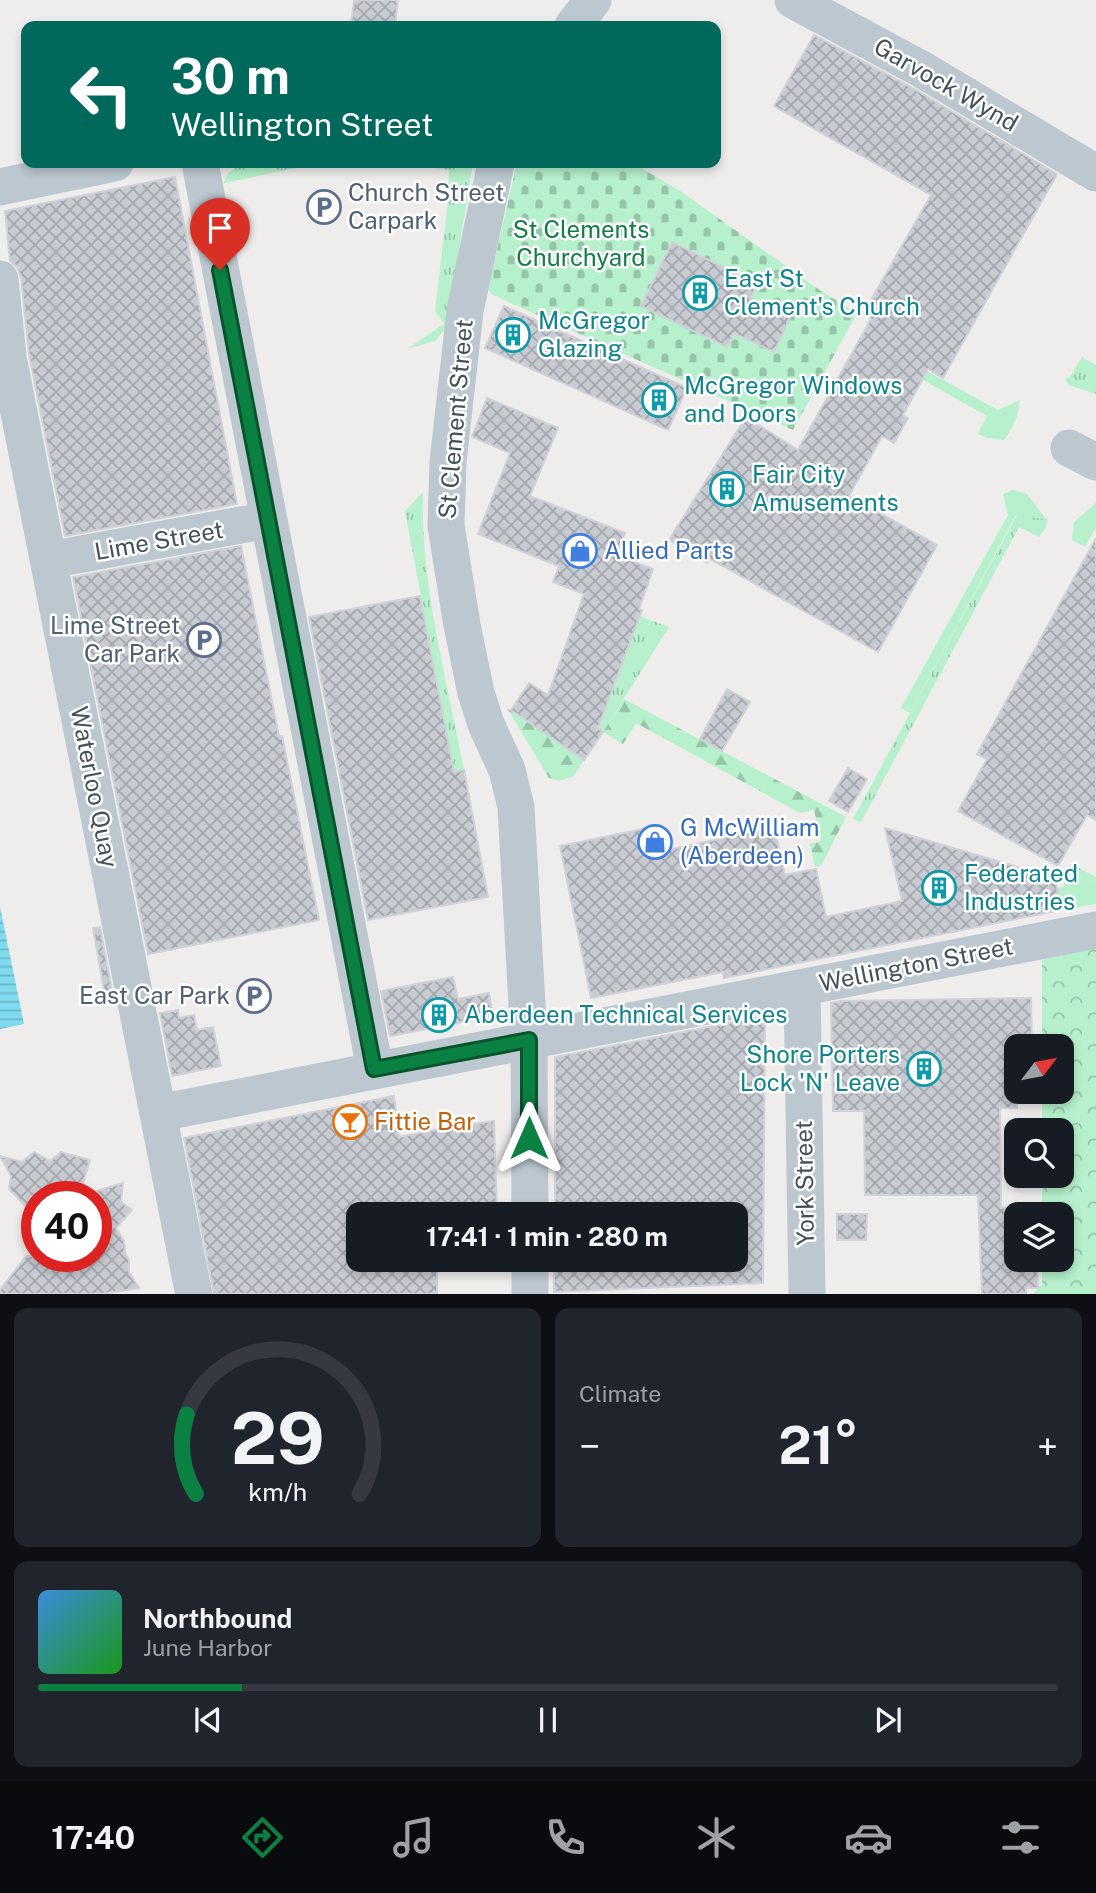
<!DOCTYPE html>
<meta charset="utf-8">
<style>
:root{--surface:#171b24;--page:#20242c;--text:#f1f3f6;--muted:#9ea1a6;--line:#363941;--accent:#0b8043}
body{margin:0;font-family:"Public Sans",sans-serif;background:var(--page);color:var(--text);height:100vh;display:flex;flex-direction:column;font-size:26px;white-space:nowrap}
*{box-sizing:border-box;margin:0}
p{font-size:23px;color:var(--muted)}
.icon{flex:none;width:38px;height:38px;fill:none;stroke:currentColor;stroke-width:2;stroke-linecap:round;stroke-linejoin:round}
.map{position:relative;height:1294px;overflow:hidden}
.sheet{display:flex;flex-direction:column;gap:14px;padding:14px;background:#0d0f14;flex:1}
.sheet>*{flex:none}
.banner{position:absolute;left:21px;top:21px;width:700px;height:147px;border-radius:14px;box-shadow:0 4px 10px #0003;background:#00695c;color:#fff;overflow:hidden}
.needle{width:46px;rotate:58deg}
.tools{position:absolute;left:1004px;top:1034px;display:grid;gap:14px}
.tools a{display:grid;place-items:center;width:70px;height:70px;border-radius:14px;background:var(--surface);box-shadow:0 4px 10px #0003;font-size:35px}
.speed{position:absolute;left:21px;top:1181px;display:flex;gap:14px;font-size:35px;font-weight:700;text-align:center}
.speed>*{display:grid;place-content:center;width:91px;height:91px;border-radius:50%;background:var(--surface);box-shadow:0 4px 10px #0003;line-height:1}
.speed .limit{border:10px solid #d22;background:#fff;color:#111}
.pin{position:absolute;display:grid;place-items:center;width:60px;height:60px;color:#fff;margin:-72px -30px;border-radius:50% 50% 50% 0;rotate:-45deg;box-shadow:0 0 7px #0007}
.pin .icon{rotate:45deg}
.me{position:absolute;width:77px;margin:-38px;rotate:0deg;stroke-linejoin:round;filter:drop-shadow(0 0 5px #0008)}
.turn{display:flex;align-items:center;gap:24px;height:147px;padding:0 35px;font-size:32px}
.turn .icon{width:91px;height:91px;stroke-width:2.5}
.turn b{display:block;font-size:49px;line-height:60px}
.big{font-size:52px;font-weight:700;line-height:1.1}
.sheet .tile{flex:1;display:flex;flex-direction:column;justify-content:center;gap:10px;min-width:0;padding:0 24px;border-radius:14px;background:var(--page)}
.sheet .dial{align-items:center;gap:0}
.dial svg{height:182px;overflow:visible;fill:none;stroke:var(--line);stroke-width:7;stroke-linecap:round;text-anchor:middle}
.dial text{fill:var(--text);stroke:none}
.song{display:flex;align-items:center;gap:21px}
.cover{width:84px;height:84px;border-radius:10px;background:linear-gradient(135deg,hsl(210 70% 55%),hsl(120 70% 35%))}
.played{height:7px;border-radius:4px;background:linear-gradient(90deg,var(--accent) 20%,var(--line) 20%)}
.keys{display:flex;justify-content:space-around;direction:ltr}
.heat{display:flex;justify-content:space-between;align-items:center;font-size:38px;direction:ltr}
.sheet .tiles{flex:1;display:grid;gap:14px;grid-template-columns:1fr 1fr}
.tile:last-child{grid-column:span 2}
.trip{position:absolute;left:346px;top:1202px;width:402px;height:70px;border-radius:14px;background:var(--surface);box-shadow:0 4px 10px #0003;font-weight:700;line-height:70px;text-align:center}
.dock{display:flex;height:112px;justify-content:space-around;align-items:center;background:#090b0e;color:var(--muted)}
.dock .icon{width:49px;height:49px}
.dock .selected{color:var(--accent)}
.dock b{font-size:32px;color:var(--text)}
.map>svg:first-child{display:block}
.grass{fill:url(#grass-tufts)}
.forest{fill:url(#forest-firs)}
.cemetery{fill:url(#cemetery-stones);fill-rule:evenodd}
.park{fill:url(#park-crowns)}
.garden{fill:#b6f0cc}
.water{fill:url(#water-rules)}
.building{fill:url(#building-cross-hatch);stroke:#d0d2d8;stroke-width:2}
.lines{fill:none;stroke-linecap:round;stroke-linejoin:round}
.minor{stroke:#bcc7d0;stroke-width:37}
.route-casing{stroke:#07532c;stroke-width:18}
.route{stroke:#0b8043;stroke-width:12}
.labels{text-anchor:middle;stroke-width:5;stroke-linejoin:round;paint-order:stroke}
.street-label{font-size:24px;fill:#44505a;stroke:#fff}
.service-label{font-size:24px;fill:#4e5e75;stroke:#fff;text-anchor:end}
.park-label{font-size:24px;fill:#127e46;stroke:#fff}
.culture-label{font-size:24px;fill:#0d838f;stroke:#fff;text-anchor:start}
.shop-label{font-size:24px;fill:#366cbe;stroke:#fff;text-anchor:start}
.food-label{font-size:24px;fill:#c56008;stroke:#fff;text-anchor:start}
</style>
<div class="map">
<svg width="1096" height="1295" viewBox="0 0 1096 1295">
<defs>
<pattern id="grass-tufts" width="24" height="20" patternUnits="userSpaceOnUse" patternTransform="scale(1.75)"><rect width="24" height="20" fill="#b6f0cc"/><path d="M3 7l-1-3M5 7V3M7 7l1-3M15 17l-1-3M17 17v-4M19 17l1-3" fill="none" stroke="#96c5a9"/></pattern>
<pattern id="forest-firs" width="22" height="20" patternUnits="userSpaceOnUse" patternTransform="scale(1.75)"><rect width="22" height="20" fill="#b6f0cc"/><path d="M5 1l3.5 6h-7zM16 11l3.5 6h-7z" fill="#96c5a9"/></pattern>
<pattern id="cemetery-stones" width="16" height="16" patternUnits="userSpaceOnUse" patternTransform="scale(1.75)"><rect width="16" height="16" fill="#b6f0cc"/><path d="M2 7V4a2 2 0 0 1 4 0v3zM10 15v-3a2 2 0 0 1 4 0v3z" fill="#96c5a9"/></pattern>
<pattern id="park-crowns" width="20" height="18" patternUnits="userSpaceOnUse" patternTransform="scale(1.75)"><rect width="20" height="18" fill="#b6f0cc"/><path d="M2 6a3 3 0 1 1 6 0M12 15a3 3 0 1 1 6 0" fill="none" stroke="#96c5a9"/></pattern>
<pattern id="water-rules" width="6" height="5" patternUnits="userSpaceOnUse" patternTransform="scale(1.75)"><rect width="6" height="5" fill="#81dbf0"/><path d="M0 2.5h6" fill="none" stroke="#6bb4c5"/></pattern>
<pattern id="building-cross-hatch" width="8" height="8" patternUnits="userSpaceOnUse" patternTransform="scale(1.75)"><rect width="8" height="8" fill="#c8cbd1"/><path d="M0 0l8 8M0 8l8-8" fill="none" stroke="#a4a7ad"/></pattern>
</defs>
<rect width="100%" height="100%" fill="#efecec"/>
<g class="grass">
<path d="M258,163H321L224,183C228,165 243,166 258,163Z"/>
<polygon points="425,163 473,163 446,328 435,341 407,349 444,324 435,311 448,201 449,170 425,166"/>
<polygon points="1082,357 1096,365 1096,394 1069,385 1065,379 1070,377"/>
<path d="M423,492C420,585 447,679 464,770L454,772L405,511Z"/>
<polygon points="1017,515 1048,519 1045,529 1039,537 1019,527 861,822 853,819"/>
<polygon points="639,616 669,627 603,732 599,728"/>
<polygon points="1077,867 1096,877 1096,880 1065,887 1063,877 1070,881"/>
</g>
<g class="forest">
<polygon points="624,699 846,817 821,866 815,867 810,844 821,841 814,810 800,813 636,723 623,744 603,732"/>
<polygon points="507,708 584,760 573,777 559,781 549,778"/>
</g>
<path class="cemetery" d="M517,163H633L680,191L821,291L857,313L793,430L491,294L488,289ZM672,243L757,284L749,301L789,318L774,352L750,341L735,330L726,347L641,306Z"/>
<polygon class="park" points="1096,947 1096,1294 1032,1295 1042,1284 1042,1260 1062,1260 1062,1214 1042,1214 1042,1176 1062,1176 1062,1130 1042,1130 1042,1092 1062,1092 1062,1046 1042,1046 1042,960"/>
<g class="garden">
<path d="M921,368L998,410L1020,400C1018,416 1014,427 1004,440L988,438L978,434L987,416L916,376Z"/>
<polygon points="1013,490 1027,494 1046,519 1016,515 910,713 901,708 1008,515 1003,494"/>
<polygon points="1096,503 1096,527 1085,547 1072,540 1074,522"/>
<polygon points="1096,880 1096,904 1061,910 1057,888"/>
</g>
<polygon class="water" points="0,907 24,1024 0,1029"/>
<g class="building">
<polygon points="354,0 398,0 395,26 351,26"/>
<polygon points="814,35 911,87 1057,174 943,378 928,369 903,415 908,418 894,443 882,436 849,496 937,545 878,652 710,559 707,563 669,540 746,417 798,450 871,319 863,314 931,195 774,106"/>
<polygon points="175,177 237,504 65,536 29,354 21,277 17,267 10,261 5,211"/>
<polygon points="672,242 758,284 750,299 790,318 774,352 734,333 727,347 641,306"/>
<polygon points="504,306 687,388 668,430 485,348"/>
<polygon points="487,398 558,428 530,496 625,533 616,555 653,569 639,609 642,610 598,728 603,732 584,760 511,710 529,683 548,695 584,594 553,582 559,566 478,534 510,453 472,437"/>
<polygon points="1096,538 1096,820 1087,815 1058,866 958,811 987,759 977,754"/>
<polygon points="241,546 279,736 282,736 319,920 148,954 73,577"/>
<polygon points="420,596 454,772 464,770 488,897 368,920 309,617"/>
<polygon points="727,689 750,702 722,751 700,739"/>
<polygon points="848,768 867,779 848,812 829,801"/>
<polygon points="658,826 661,845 670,843 672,849 774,827 785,875 816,869 826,917 902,901 885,828 1055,878 1061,910 724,978 723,972 591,998 560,846"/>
<polygon points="100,927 113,995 105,996 93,928"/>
<polygon points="453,977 458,999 489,993 493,1016 390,1036 381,991"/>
<polygon points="1031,998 1032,1046 1017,1046 1017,1108 1000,1108 1001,1208 1017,1207 1017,1260 1037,1260 1038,1288 1026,1288 1026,1294 982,1294 978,1195 865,1195 864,1111 833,1111 831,1003 841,1001"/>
<polygon points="178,1010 179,1018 194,1015 197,1030 213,1027 221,1066 172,1076 160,1013"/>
<polygon points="765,1016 763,1283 554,1292 554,1260 737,1260 737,1214 555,1214 555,1057"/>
<polygon points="394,1096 399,1137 444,1128 494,1121 497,1214 359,1214 359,1260 437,1260 437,1294 214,1294 184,1138"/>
<polygon points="34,1152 50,1161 61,1152 90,1160 79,1197 34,1197 27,1208 9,1189 11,1176 0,1156 22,1162"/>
<polygon points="123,1183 121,1202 132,1210 116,1228 124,1241 125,1253 129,1260 129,1272 139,1288 102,1294 0,1294 0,1290 26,1256 96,1256 96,1191"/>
<polygon points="837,1214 867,1214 866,1240 837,1240"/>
</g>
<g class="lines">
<g class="minor">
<polyline points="793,0 921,69 1096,173"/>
<polyline points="573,26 593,0"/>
<polyline points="200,163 375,1069"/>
<polyline points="496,163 465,311 448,462 446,526 462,625 476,693 486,724 507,770 516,807 529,1040 530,1214"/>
<polyline points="0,187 115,163"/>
<polyline points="0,279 8,357 194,1295"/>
<polyline points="1069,448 1096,462"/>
<polyline points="49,560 268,520"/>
<polyline points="802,988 807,1295"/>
<polyline points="159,1113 1096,930"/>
<polyline points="530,1260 530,1295"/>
</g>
</g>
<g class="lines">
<g class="route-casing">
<polyline id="route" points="220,270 374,1069 529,1040 529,1138"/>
</g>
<use href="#route" class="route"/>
</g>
<defs>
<g id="parking-ring" transform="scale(1.75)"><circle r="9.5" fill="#fff" stroke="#5c6f8a" stroke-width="1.5"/><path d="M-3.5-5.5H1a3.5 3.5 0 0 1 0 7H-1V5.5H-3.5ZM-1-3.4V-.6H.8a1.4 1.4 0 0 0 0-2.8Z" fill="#5c6f8a"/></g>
<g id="building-ring" transform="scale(1.75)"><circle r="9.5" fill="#fff" stroke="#0f9aa8" stroke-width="1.5"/><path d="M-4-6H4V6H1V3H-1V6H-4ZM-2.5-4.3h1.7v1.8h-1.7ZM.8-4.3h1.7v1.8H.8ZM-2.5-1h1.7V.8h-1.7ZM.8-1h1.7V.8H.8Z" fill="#0f9aa8"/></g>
<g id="shop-ring" transform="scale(1.75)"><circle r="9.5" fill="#fff" stroke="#3f7fe0" stroke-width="1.5"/><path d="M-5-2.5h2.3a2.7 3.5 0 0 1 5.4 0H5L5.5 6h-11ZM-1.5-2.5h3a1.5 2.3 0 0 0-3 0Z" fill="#3f7fe0"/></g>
<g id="bar-ring" transform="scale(1.75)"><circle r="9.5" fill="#fff" stroke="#e8710a" stroke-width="1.5"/><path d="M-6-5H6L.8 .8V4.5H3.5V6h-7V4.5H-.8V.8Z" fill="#e8710a"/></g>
</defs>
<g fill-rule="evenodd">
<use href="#parking-ring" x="324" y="207"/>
<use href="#building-ring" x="700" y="293"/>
<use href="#building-ring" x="513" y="335"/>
<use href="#building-ring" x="659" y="400"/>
<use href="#building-ring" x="727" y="489"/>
<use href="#shop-ring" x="580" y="551"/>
<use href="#parking-ring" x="204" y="640"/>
<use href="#shop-ring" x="655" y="842"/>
<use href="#building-ring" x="939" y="888"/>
<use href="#parking-ring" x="254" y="996"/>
<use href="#building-ring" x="439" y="1015"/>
<use href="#building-ring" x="924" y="1069"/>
<use href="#bar-ring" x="350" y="1122"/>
</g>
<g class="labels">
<g class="street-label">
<text transform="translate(946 85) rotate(30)" y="8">Garvock Wynd</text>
<text transform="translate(456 419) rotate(-85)" y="8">St Clement Street</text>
<text transform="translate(159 541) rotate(-10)" y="8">Lime Street</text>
<text transform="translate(94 787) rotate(79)" y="8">Waterloo Quay</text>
<text transform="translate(916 965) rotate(-11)" y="8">Wellington Street</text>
<text transform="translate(805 1183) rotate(-91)" y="8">York Street</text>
</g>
<g class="service-label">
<text x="348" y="201" text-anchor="start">Church Street<tspan x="348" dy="28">Carpark</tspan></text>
<text x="180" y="634">Lime Street<tspan x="180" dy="28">Car Park</tspan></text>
<text x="230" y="1004">East Car Park</text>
</g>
<g class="park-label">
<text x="581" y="238">St Clements<tspan x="581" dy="28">Churchyard</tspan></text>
</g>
<g class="culture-label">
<text x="724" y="287">East St<tspan x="724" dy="28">Clement's Church</tspan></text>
<text x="538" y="329">McGregor<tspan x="538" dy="28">Glazing</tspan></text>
<text x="684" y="394">McGregor Windows<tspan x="684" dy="28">and Doors</tspan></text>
<text x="752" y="483">Fair City<tspan x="752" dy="28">Amusements</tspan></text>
<text x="964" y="882">Federated<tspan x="964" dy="28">Industries</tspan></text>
<text x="464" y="1023">Aberdeen Technical Services</text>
<text x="900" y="1063" text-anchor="end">Shore Porters<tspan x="900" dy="28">Lock 'N' Leave</tspan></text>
</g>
<g class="shop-label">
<text x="604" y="559">Allied Parts</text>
<text x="680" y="836">G McWilliam<tspan x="680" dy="28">(Aberdeen)</tspan></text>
</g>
<g class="food-label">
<text x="374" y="1130">Fittie Bar</text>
</g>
</g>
</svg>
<div class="tools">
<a><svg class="needle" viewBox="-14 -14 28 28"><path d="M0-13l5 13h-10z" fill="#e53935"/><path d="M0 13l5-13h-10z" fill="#9ea1a6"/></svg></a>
<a><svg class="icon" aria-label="search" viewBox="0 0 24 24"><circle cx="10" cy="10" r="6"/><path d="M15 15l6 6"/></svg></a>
<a><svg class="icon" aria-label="layers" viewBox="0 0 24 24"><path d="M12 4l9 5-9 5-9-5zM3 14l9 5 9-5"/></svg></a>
</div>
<div class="speed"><div class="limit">40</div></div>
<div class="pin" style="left:220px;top:270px;background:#d93025"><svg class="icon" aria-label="arrive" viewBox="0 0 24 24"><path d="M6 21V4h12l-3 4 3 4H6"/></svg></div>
<svg class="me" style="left:529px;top:1138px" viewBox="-20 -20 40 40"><path d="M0-17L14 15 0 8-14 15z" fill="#0b8043" stroke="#fff" stroke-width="4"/></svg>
<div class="trip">17:41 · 1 min · 280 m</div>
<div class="banner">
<div class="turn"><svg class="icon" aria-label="left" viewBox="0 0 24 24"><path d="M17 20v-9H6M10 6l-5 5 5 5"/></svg><div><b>30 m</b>Wellington Street</div></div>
</div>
</div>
<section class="sheet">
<div class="tiles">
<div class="tile dial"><svg viewBox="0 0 100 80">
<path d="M14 69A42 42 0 1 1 86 69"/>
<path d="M14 69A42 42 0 0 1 10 34" stroke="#0b8043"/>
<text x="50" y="56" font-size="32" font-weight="700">29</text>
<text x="50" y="72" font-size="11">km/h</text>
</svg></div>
<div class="tile"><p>Climate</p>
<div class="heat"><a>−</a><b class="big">21°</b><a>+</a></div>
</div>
<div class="tile">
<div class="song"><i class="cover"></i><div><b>Northbound</b><p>June Harbor</p></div></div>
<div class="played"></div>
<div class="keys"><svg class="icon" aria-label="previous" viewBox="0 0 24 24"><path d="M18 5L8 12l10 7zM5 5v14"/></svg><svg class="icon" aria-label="pause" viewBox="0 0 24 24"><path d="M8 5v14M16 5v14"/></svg><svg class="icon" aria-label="next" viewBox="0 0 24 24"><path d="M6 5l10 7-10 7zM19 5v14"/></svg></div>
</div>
</div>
</section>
<nav class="dock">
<b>17:40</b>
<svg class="icon selected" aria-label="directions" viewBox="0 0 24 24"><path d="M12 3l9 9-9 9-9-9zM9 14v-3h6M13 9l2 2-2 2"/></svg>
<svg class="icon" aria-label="music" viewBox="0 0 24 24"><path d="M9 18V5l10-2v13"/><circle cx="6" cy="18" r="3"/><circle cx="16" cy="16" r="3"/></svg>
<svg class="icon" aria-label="phone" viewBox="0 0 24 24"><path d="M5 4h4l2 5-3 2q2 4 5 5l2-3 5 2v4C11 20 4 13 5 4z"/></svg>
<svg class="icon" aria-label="climate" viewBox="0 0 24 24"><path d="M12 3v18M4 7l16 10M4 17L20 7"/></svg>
<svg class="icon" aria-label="car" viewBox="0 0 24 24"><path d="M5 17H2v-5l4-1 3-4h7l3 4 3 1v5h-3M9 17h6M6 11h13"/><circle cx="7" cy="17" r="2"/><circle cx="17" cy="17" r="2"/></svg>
<svg class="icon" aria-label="filters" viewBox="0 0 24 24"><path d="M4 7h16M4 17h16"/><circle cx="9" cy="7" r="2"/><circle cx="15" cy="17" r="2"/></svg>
</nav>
